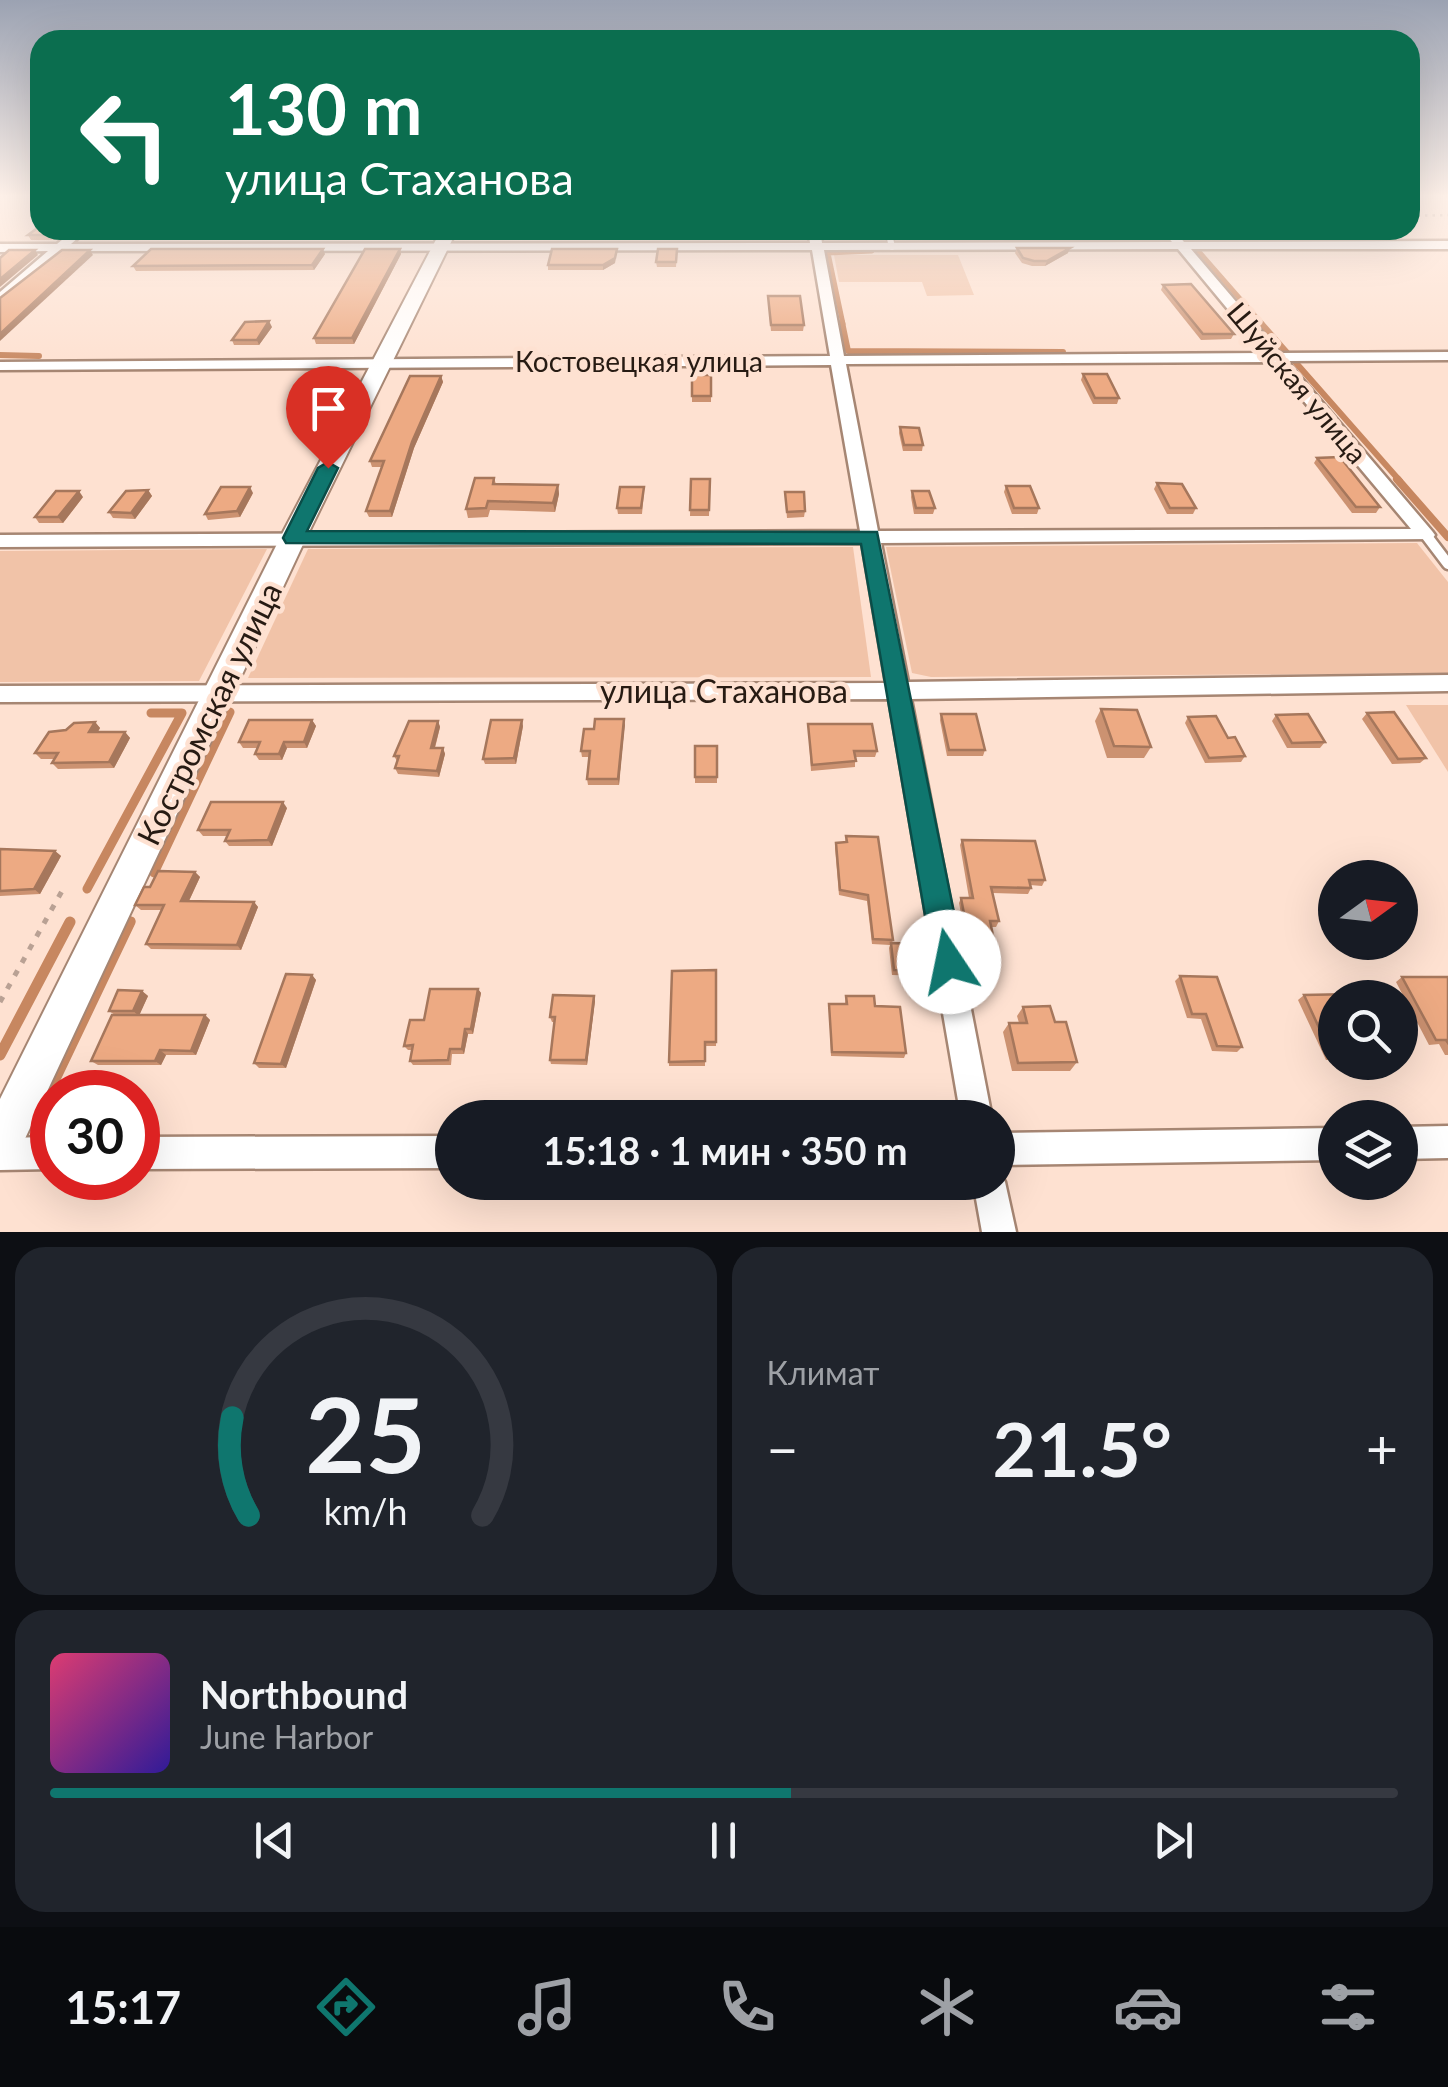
<!DOCTYPE html>
<html lang="ru">
<meta charset="utf-8">
<style>
:root{--surface:#171b24;--page:#20242c;--text:#f1f3f6;--muted:#9ea1a6;--line:#363941;--accent:#0f766e}
body{margin:0;font-family:Lato,sans-serif;background:var(--page);color:var(--text);height:100vh;display:flex;flex-direction:column;font-size:38px;white-space:nowrap}
*{box-sizing:border-box;margin:0}
p{font-size:32px;color:var(--muted)}
.icon{flex:none;width:55px;height:55px;fill:none;stroke:currentColor;stroke-width:2;stroke-linecap:round;stroke-linejoin:round}
.map{position:relative;height:1232px;overflow:hidden}
.panel{display:flex;flex-direction:column;gap:15px;padding:15px;background:#0d0f14;flex:1}
.panel>*{flex:none}
.top-card{position:absolute;left:30px;top:30px;width:1390px;height:210px;border-radius:30px;box-shadow:0 10px 40px #0002;background:#0b6e4f;color:#fff;overflow:hidden}
.needle{width:65px;rotate:75deg}
.buttons{position:absolute;left:1318px;top:860px;display:grid;gap:20px}
.buttons a{display:grid;place-items:center;width:100px;height:100px;border-radius:50%;background:var(--surface);box-shadow:0 10px 40px #0002;font-size:50px}
.speed{position:absolute;left:30px;top:1070px;display:flex;gap:20px;font-size:50px;font-weight:700;text-align:center}
.speed>*{display:grid;place-content:center;width:130px;height:130px;border-radius:50%;background:var(--surface);box-shadow:0 10px 40px #0002;line-height:1}
.speed .limit{border:15px solid #d22;background:#fff;color:#111}
.pin{position:absolute;display:grid;place-items:center;width:85px;height:85px;color:#fff;margin:-102px -42px;border-radius:50% 50% 50% 0;rotate:-45deg;box-shadow:0 0 10px #0007}
.pin .icon{rotate:45deg}
.me{position:absolute;width:110px;margin:-55px;rotate:349deg;stroke-linejoin:round;filter:drop-shadow(0 0 8px #0008)}
.turn{display:flex;align-items:center;gap:35px;height:210px;padding:0 30px;font-size:45px}
.turn .icon{width:130px;height:130px;stroke-width:2.5}
.turn b{display:block;font-size:70px;line-height:85px}
.big{font-size:75px;font-weight:700;line-height:1.1}
.panel .card{flex:1;display:flex;flex-direction:column;justify-content:center;gap:15px;min-width:0;padding:0 35px;border-radius:30px;background:var(--page)}
.panel .dial{align-items:center;gap:0}
.dial svg{height:260px;overflow:visible;fill:none;stroke:var(--line);stroke-width:7;stroke-linecap:round;text-anchor:middle}
.dial text{fill:var(--text);stroke:none}
.song{display:flex;align-items:center;gap:30px}
.cover{width:120px;height:120px;border-radius:15px;background:linear-gradient(135deg,hsl(340 70% 55%),hsl(250 70% 35%))}
.played{height:10px;border-radius:5px;background:linear-gradient(90deg,var(--accent) 55%,var(--line) 55%)}
.keys{display:flex;justify-content:space-around;direction:ltr}
.heat{display:flex;justify-content:space-between;align-items:center;font-size:55px;direction:ltr}
.panel .tiles{flex:1;display:grid;gap:15px;grid-template-columns:1fr 1fr}
.card:last-child{grid-column:span 2}
.trip{position:absolute;left:435px;top:1100px;width:580px;height:100px;border-radius:50px;background:var(--surface);box-shadow:0 10px 40px #0002;font-weight:700;line-height:100px;text-align:center}
.dock{display:flex;height:160px;justify-content:space-around;align-items:center;background:#090b0e;color:var(--muted)}
.dock .icon{width:70px;height:70px}
.dock .on{color:var(--accent)}
.dock b{font-size:45px;color:var(--text)}
.map>svg:first-child{display:block}
.green{fill:#f1c3a8}
.lines{fill:none;stroke-linecap:round;stroke-linejoin:round}
.stream-far4{stroke:#c78760;stroke-width:5}
.stream-far3{stroke:#c78760;stroke-width:6}
.stream-far2{stroke:#c78760;stroke-width:8}
.stream-far1{stroke:#c78760;stroke-width:9}
.stream{stroke:#c78760;stroke-width:11}
.lane-far1-casing{stroke:#a68673;stroke-width:9}
.lane-casing{stroke:#a68673;stroke-width:15}
.street-casing{stroke:#a68673;stroke-width:5}
.secondary-casing{stroke:#a68673;stroke-width:4}
.path-far1{stroke:#b9a194;stroke-width:2.5;stroke-dasharray:2.5 5;stroke-linecap:butt}
.path{stroke:#b9a194;stroke-width:5;stroke-dasharray:6 9;stroke-linecap:butt}
.lane-far1{stroke:#fff;stroke-width:6}
.lane{stroke:#fff;stroke-width:10}
.street{fill:#fff;fill-rule:evenodd}
.secondary{fill:#fff;fill-rule:evenodd}
.wall{fill:#cc9271}
.shaded-wall{fill:#a6775c}
.building{fill:#edaa83;stroke:#a6775c;stroke-width:2.5}
.route{fill:#0f766e;stroke:#0a4d48;stroke-width:2.5}
.labels{text-anchor:middle;stroke-width:9;stroke-linejoin:round;paint-order:stroke}
.far-street-label{font-size:28px;fill:#271b13;stroke:#fee1d1}
.street-label{font-size:32px;fill:#271b13;stroke:#fee1d1}
</style>
<div class="map">
<svg width="1448" height="1232" viewBox="0 0 1448 1232">
<rect width="100%" height="100%" fill="#fee1d1"/>
<g class="green">
<polygon points="834,255 958,255 974,295 927,296 922,282 839,282"/>
<polygon points="1417,543 1448,582 1448,673 931,677 912,673 886,547"/>
<polygon points="853,547 871,677 248,678 308,549"/>
<polygon points="267,549 199,681 0,682 0,551"/>
<polygon points="1406,705 1448,705 1448,772"/>
</g>
<g class="lines">
<g class="stream-far4">
<polyline points="1180,230 1262,324"/>
<polyline points="843,324 828,253 872,251"/>
</g>
<g class="stream-far3">
<polyline points="842,322 848,351 1063,352"/>
<polyline points="1260,322 1400,481"/>
<polyline points="0,355 39,356"/>
</g>
<polyline class="stream-far2" points="1397,479 1448,537"/>
<g class="stream-far1">
<polyline points="154,873 230,712"/>
<polyline points="87,889 182,713 151,713"/>
<polyline points="129,925 131,921"/>
</g>
<g class="stream">
<polyline points="0,1055 70,922"/>
<polyline points="35,1121 130,922"/>
</g>
<g class="lane-far1-casing">
<polyline id="lane-far1" points="888,230 892,247"/>
</g>
<g class="lane-casing">
<polyline id="lane" points="1426,535 1448,564"/>
</g>
<g class="street-casing">
<g id="street">
<path d="M74,230H87L71,244L810,243L808,230H820L822,243L1172,242L1162,230H1174L1184,242L1448,241V249H1191L1280,353L1448,352V360L1287,361L1432,531L1435,535L1432,539L881,543L908,682L1448,675V691L911,699L992,1118H961L889,699L0,702V686L886,683L862,543L0,547V535L860,531L831,365L0,370V362L830,356L812,250L63,251L0,303V292L48,251L0,252V244H57ZM1178,249L1264,353L844,356L824,250ZM1271,362L1411,529L878,531L846,364Z"/>
<polygon points="1448,1126 1448,1158 1400,1159 1400,1127"/>
<polygon points="1335,1128 1335,1160 998,1165 998,1133"/>
<polygon points="452,1136 452,1168 138,1169 138,1137"/>
<polygon points="52,1137 52,1169 0,1170 0,1138"/>
<polygon points="998,1169 1005,1182 1016,1232 982,1232 973,1182 998,1182"/>
</g>
</g>
<g class="secondary-casing">
<polygon id="secondary" points="441,230 457,230 306,538 15,1160 0,1167 0,1099 280,538"/>
</g>
<polyline class="path-far1" points="1410,216 1448,215"/>
<polyline class="path" points="0,1002 62,891"/>
<use href="#lane-far1" class="lane-far1"/>
<use href="#lane" class="lane"/>
<use href="#street" class="street"/>
<use href="#secondary" class="secondary"/>
</g>
<g class="wall">
<polygon points="69,230 56,240 31,240 28,235"/>
<polygon points="82,230 138,230 119,231 110,239 81,240 78,235"/>
<polygon points="173,230 343,230 336,240 170,240 167,235"/>
<polygon points="415,230 410,240 376,240 374,235"/>
<polygon points="623,230 621,240 557,240 557,234"/>
<polygon points="661,230 679,230 678,239 660,239"/>
<polygon points="1001,230 1104,230 1103,234 1094,238 1006,239"/>
<polygon points="1111,230 1150,230 1148,235 1115,235"/>
<polygon points="1017,248 1068,253 1045,266 1032,266 1022,263 1015,253"/>
<polygon points="400,249 401,254 354,344 316,344 314,338"/>
<polygon points="617,249 615,263 603,270 548,270 548,265"/>
<polygon points="677,249 676,267 657,267 656,262"/>
<polygon points="325,254 314,270 136,271 133,266"/>
<polygon points="1163,285 1234,334 1231,339 1201,340 1161,290"/>
<polygon points="768,301 804,325 803,331 771,331"/>
<polygon points="272,327 259,345 234,345 232,340"/>
<polygon points="1083,374 1119,398 1117,404 1093,404 1081,380"/>
<rect x="692" y="375" width="19" height="27"/>
<polygon points="441,376 443,382 414,448 392,517 369,517 366,511 382,467 372,467 370,461"/>
<polygon points="900,427 923,445 922,451 903,451 899,433"/>
<polygon points="1317,458 1380,507 1376,513 1352,513 1314,463"/>
<polygon points="494,478 496,484 558,485 559,494 555,512 490,510 488,517 468,518 466,509"/>
<polygon points="691,479 710,479 709,516 690,516"/>
<polygon points="1157,483 1196,508 1193,514 1167,514 1154,489"/>
<polygon points="1006,486 1039,508 1037,514 1012,514 1004,492"/>
<polygon points="148,490 152,496 135,519 113,518 109,512"/>
<polygon points="912,491 935,508 933,514 914,514 911,497"/>
<polygon points="785,492 805,511 804,517 787,518"/>
<polygon points="253,493 240,517 208,520 205,514"/>
<polygon points="644,493 642,514 618,514 617,508"/>
<polygon points="83,497 63,523 39,523 35,517"/>
<polygon points="1101,709 1151,747 1144,758 1107,758 1095,721"/>
<polygon points="1367,713 1426,758 1420,763 1392,764 1362,719"/>
<polygon points="941,714 985,750 983,756 947,756 940,720"/>
<polygon points="1276,715 1325,742 1320,748 1287,748 1272,721"/>
<polygon points="1188,717 1228,738 1245,756 1241,762 1205,763 1185,723"/>
<polygon points="624,719 619,785 588,785 587,779 590,757 582,757 581,751"/>
<polygon points="312,720 316,726 307,748 287,748 282,760 259,760 255,754 258,748 243,748 239,742"/>
<polygon points="438,721 440,727 435,748 443,748 445,754 439,777 398,774 395,768 397,761 394,756"/>
<polygon points="95,722 100,728 98,732 125,732 130,738 114,768 58,769 52,763 55,759 41,759 35,753 66,730"/>
<polygon points="808,724 877,751 875,757 855,757 855,767 811,771"/>
<polygon points="523,726 516,764 485,764 483,759"/>
<rect x="695" y="746" width="22" height="37"/>
<polygon points="287,808 272,846 229,846 225,841 227,836 203,836 198,830"/>
<polygon points="846,836 893,940 892,943 928,971 926,976 892,975 889,948 890,945 872,944 867,901 839,895 835,848 836,843 845,843"/>
<polygon points="962,840 1045,880 1042,886 1030,885 1031,888 1028,894 993,893 999,921 996,927 991,927 995,945 993,950 968,950 959,903 961,898 969,898 960,845"/>
<polygon points="0,849 55,851 61,856 40,894 0,896"/>
<polygon points="195,872 200,877 189,901 254,902 258,907 241,950 151,949 146,944 162,910 141,910 135,905 150,887"/>
<polygon points="716,970 716,1046 705,1046 705,1066 669,1066 669,1062"/>
<polygon points="312,975 316,980 286,1068 259,1068 254,1063"/>
<polygon points="1180,976 1242,1047 1237,1052 1212,1051 1201,1019 1187,1018 1175,981"/>
<polygon points="1402,977 1448,977 1448,1055 1445,1055 1439,1044 1429,1045 1396,982"/>
<polygon points="478,989 481,993 473,1034 468,1034 464,1054 452,1054 451,1065 413,1065 410,1061 412,1050 408,1050 404,1046 424,1020"/>
<polygon points="142,991 148,996 139,1015 205,1015 210,1020 196,1055 166,1055 161,1065 98,1065 91,1061 115,1015 109,1011"/>
<polygon points="1304,995 1335,998 1335,1060 1326,1060 1298,1000"/>
<polygon points="594,996 595,1001 587,1065 551,1064 550,1060 555,1022 552,1022 550,1017"/>
<polygon points="846,996 875,1006 906,1053 904,1058 831,1056 829,1004 845,1004"/>
<polygon points="1023,1007 1077,1062 1070,1071 1012,1071 1003,1032 1009,1023 1019,1023 1017,1016"/>
</g>
<g class="shaded-wall">
<polygon points="60,230 69,230 56,240 53,235"/>
<polygon points="112,230 119,231 110,239 108,234"/>
<polygon points="338,230 343,230 336,240 334,235"/>
<polygon points="1070,248 1068,253 1045,266 1047,261"/>
<polygon points="323,249 325,254 314,270 312,265"/>
<polygon points="400,249 401,254 354,344 352,338"/>
<polygon points="617,249 615,263 603,270 603,265"/>
<polygon points="35,250 38,255 0,287 0,279"/>
<polygon points="90,250 93,255 0,341 0,334"/>
<polygon points="269,321 272,327 259,345 257,340"/>
<polygon points="441,376 443,382 414,448 392,517 390,511 412,442"/>
<polygon points="558,485 559,494 555,512 553,503"/>
<polygon points="250,487 253,493 240,517 237,511"/>
<polygon points="148,490 152,496 135,519 131,513"/>
<polygon points="79,491 83,497 63,523 58,517"/>
<polygon points="624,719 625,725 619,785 618,779"/>
<polygon points="312,720 316,726 307,748 304,742"/>
<polygon points="522,720 523,726 516,764 514,758"/>
<polygon points="438,721 440,727 433,754 431,748"/>
<polygon points="95,722 100,728 94,738 89,732"/>
<polygon points="125,732 130,738 114,768 109,762"/>
<polygon points="284,742 287,748 282,760 279,754"/>
<polygon points="443,748 445,754 439,777 437,771"/>
<polygon points="283,802 287,808 272,846 268,840"/>
<polygon points="55,851 61,856 40,894 34,889"/>
<polygon points="195,872 200,877 186,907 181,901"/>
<polygon points="254,902 258,907 241,950 237,945"/>
<polygon points="312,975 316,980 286,1068 281,1064"/>
<polygon points="478,989 481,993 473,1034 471,1029"/>
<polygon points="142,991 148,996 139,1016 133,1011"/>
<polygon points="594,996 595,1001 587,1065 586,1060"/>
<polygon points="205,1015 210,1020 196,1055 191,1051"/>
<polygon points="465,1029 468,1034 464,1054 462,1049"/>
<polygon points="160,1050 166,1055 161,1065 155,1061"/>
</g>
<g class="building">
<polygon points="40,226 40,230 60,230 53,235 28,235"/>
<polygon points="82,230 112,230 108,234 78,235"/>
<polygon points="173,230 338,230 334,235 167,235"/>
<polygon points="377,230 411,230 408,235 374,235"/>
<polygon points="558,230 621,230 620,234 557,234"/>
<polygon points="661,230 678,230 678,234 660,234"/>
<polygon points="1005,230 1102,230 1096,233 1008,234"/>
<polygon points="1017,248 1070,248 1047,261 1034,261 1023,258"/>
<polygon points="151,249 323,249 312,265 133,266"/>
<polygon points="365,249 400,249 352,338 314,338"/>
<polygon points="552,249 617,249 615,258 603,265 548,265"/>
<polygon points="658,249 677,249 676,262 656,262"/>
<polygon points="9,250 35,250 0,279 0,258"/>
<polygon points="62,250 90,250 0,334 0,298"/>
<polygon points="1191,284 1234,334 1203,334 1163,285"/>
<polygon points="768,296 800,296 804,325 771,325"/>
<polygon points="269,321 257,340 232,340 245,322"/>
<polygon points="1083,374 1107,374 1119,398 1095,398"/>
<rect x="692" y="375" width="19" height="21"/>
<polygon points="410,376 441,376 412,442 390,511 366,511 384,461 370,461"/>
<polygon points="900,427 919,428 923,445 904,445"/>
<polygon points="1340,457 1380,507 1356,507 1317,458"/>
<polygon points="475,478 494,478 493,484 558,485 553,503 488,501 486,508 466,509"/>
<polygon points="691,479 710,479 709,510 690,510"/>
<polygon points="1157,483 1182,484 1196,508 1170,508"/>
<polygon points="1006,486 1030,486 1039,508 1014,508"/>
<polygon points="221,487 250,487 237,511 205,514"/>
<polygon points="620,487 644,487 641,508 617,508"/>
<polygon points="148,490 131,513 109,512 126,491"/>
<polygon points="56,491 79,491 58,517 35,517"/>
<polygon points="912,491 929,491 935,508 916,508"/>
<polygon points="785,492 804,492 805,511 787,512"/>
<polygon points="1101,709 1137,710 1151,747 1114,746"/>
<polygon points="1394,712 1426,758 1398,759 1367,713"/>
<polygon points="941,714 976,714 985,750 949,750"/>
<polygon points="1308,714 1325,742 1292,743 1276,715"/>
<polygon points="1216,716 1228,738 1235,737 1245,756 1209,758 1188,717"/>
<polygon points="595,719 624,719 618,779 587,779 590,751 581,751 584,729 594,729"/>
<polygon points="249,720 312,720 304,742 284,742 279,754 255,754 260,742 239,742"/>
<polygon points="491,720 522,720 514,758 483,759"/>
<polygon points="409,721 438,721 431,748 443,748 437,771 395,768 399,756 394,756"/>
<polygon points="95,722 89,732 125,732 109,762 52,763 58,753 35,753 49,732 66,730 74,723"/>
<polygon points="808,724 872,724 877,751 854,751 856,761 812,765"/>
<rect x="695" y="746" width="22" height="31"/>
<polygon points="211,802 283,802 268,840 225,841 230,830 198,830"/>
<polygon points="846,836 878,837 893,940 873,939 868,895 840,890 836,843 847,842"/>
<polygon points="962,840 1035,841 1045,880 1029,880 1031,888 991,887 999,921 990,921 995,945 970,945 961,898 973,898"/>
<polygon points="0,849 55,851 34,889 0,891"/>
<polygon points="158,871 195,872 181,901 254,902 237,945 146,944 164,905 135,905 144,887 150,887"/>
<polygon points="891,943 924,944 928,971 894,970"/>
<polygon points="716,970 716,1042 705,1042 705,1061 669,1062 672,971"/>
<polygon points="286,974 312,975 281,1064 254,1063"/>
<polygon points="1180,976 1217,977 1242,1047 1217,1046 1206,1014 1192,1014"/>
<polygon points="1402,977 1448,977 1448,1043 1446,1040 1436,1040"/>
<polygon points="430,989 478,989 471,1029 465,1029 462,1049 450,1049 448,1060 410,1061 413,1045 404,1046 410,1020 424,1020"/>
<polygon points="118,990 142,991 133,1011 109,1011"/>
<polygon points="1354,994 1356,998 1335,998 1335,1056 1332,1056 1304,995"/>
<polygon points="553,995 594,996 586,1060 550,1060 555,1017 550,1017"/>
<polygon points="846,996 874,996 875,1006 900,1007 906,1053 832,1052 829,1004 847,1004"/>
<polygon points="1050,1006 1055,1022 1066,1022 1077,1062 1018,1063 1009,1023 1027,1023 1023,1007"/>
<polygon points="112,1015 205,1015 191,1051 160,1050 155,1061 91,1061"/>
</g>
<linearGradient id="sky" x2="0" y2="1"><stop stop-color="#9ba2b2"/><stop offset="0.53" stop-color="#fff2ea"/><stop offset="1" stop-color="#fff2ea" stop-opacity="0"/></linearGradient>
<rect width="1448" height="370" fill="url(#sky)"/>
<polygon class="route" points="328,462 338,468 307,531 877,532 964,962 960,973 949,978 938,973 933,962 861,544 286,543 283,538 318,468"/>
<g class="labels">
<g class="far-street-label">
<text x="639" y="372">Костовецкая улица</text>
<text transform="translate(1297 383) rotate(50)" y="10">Шуйская улица</text>
</g>
<g class="street-label">
<text x="724" y="703">улица Стаханова</text>
<text transform="translate(210 714) rotate(-64)" y="11">Костромская улица</text>
</g>
</g>
</svg>
<div class="buttons">
<a><svg class="needle" viewBox="-14 -14 28 28"><path d="M0-13l5 13h-10z" fill="#e53935"/><path d="M0 13l5-13h-10z" fill="#9ea1a6"/></svg></a>
<a><svg class="icon" aria-label="search" viewBox="0 0 24 24"><circle cx="10" cy="10" r="6"/><path d="M15 15l6 6"/></svg></a>
<a><svg class="icon" aria-label="layers" viewBox="0 0 24 24"><path d="M12 4l9 5-9 5-9-5zM3 14l9 5 9-5"/></svg></a>
</div>
<div class="speed"><div class="limit">30</div></div>
<div class="pin" style="left:328px;top:468px;background:#d93025"><svg class="icon" aria-label="arrive" viewBox="0 0 24 24"><path d="M6 21V4h12l-3 4 3 4H6"/></svg></div>
<svg class="me" style="left:949px;top:962px" viewBox="-20 -20 40 40"><circle r="19" fill="#fff"/><path d="M0-13L10 11 0 6-10 11z" fill="#0f766e"/></svg>
<div class="trip">15:18 · 1 мин · 350 m</div>
<div class="top-card">
<div class="turn"><svg class="icon" aria-label="left" viewBox="0 0 24 24"><path d="M17 20v-9H6M10 6l-5 5 5 5"/></svg><div><b>130 m</b>улица Стаханова</div></div>
</div>
</div>
<section class="panel">
<div class="tiles">
<div class="card dial"><svg viewBox="0 0 100 80">
<path d="M14 69A42 42 0 1 1 86 69"/>
<path d="M14 69A42 42 0 0 1 9 39" stroke="#0f766e"/>
<text x="50" y="56" font-size="32" font-weight="700">25</text>
<text x="50" y="72" font-size="11">km/h</text>
</svg></div>
<div class="card"><p>Климат</p>
<div class="heat"><a>−</a><b class="big">21.5°</b><a>+</a></div>
</div>
<div class="card">
<div class="song"><i class="cover"></i><div><b>Northbound</b><p>June Harbor</p></div></div>
<div class="played"></div>
<div class="keys"><svg class="icon" aria-label="previous" viewBox="0 0 24 24"><path d="M18 5L8 12l10 7zM5 5v14"/></svg><svg class="icon" aria-label="pause" viewBox="0 0 24 24"><path d="M8 5v14M16 5v14"/></svg><svg class="icon" aria-label="next" viewBox="0 0 24 24"><path d="M6 5l10 7-10 7zM19 5v14"/></svg></div>
</div>
</div>
</section>
<nav class="dock">
<b>15:17</b>
<svg class="icon on" aria-label="directions" viewBox="0 0 24 24"><path d="M12 3l9 9-9 9-9-9zM9 14v-3h6M13 9l2 2-2 2"/></svg>
<svg class="icon" aria-label="music" viewBox="0 0 24 24"><path d="M9 18V5l10-2v13"/><circle cx="6" cy="18" r="3"/><circle cx="16" cy="16" r="3"/></svg>
<svg class="icon" aria-label="phone" viewBox="0 0 24 24"><path d="M5 4h4l2 5-3 2q2 4 5 5l2-3 5 2v4C11 20 4 13 5 4z"/></svg>
<svg class="icon" aria-label="climate" viewBox="0 0 24 24"><path d="M12 3v18M4 7l16 10M4 17L20 7"/></svg>
<svg class="icon" aria-label="car" viewBox="0 0 24 24"><path d="M5 17H2v-5l4-1 3-4h7l3 4 3 1v5h-3M9 17h6M6 11h13"/><circle cx="7" cy="17" r="2"/><circle cx="17" cy="17" r="2"/></svg>
<svg class="icon" aria-label="filters" viewBox="0 0 24 24"><path d="M4 7h16M4 17h16"/><circle cx="9" cy="7" r="2"/><circle cx="15" cy="17" r="2"/></svg>
</nav>
